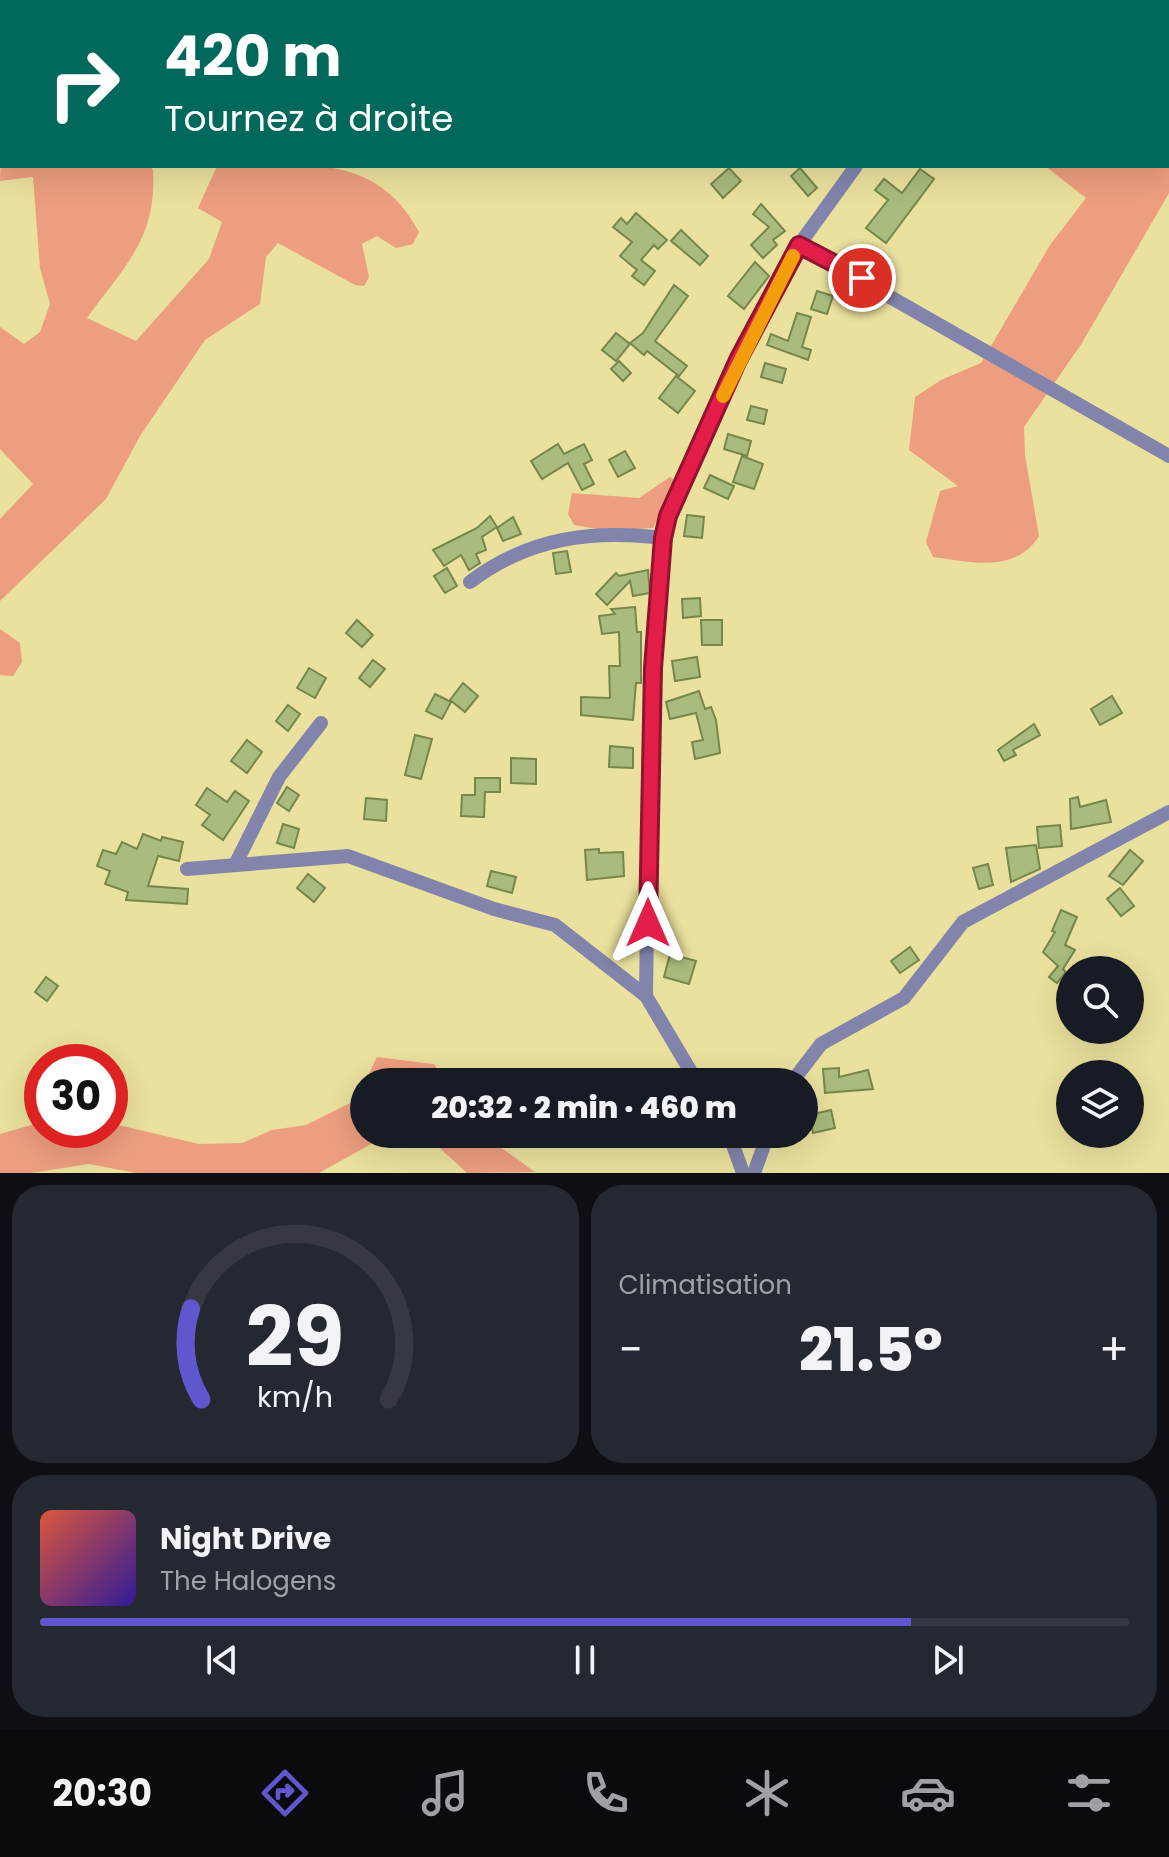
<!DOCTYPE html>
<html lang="fr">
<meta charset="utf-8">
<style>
:root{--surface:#171b24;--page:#242831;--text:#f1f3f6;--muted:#9ea1a6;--line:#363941;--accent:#6057cf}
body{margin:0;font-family:Poppins,sans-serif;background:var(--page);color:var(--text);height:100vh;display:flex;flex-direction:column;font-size:30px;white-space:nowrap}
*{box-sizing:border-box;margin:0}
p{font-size:26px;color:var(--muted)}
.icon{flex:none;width:44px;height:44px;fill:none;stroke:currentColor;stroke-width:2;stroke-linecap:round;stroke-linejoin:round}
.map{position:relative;height:1173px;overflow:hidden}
.drawer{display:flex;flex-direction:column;gap:12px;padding:12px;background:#0d0f14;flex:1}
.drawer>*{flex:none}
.banner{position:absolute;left:0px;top:0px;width:1170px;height:168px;box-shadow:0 8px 32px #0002;background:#00695c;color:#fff;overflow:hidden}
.tools{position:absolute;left:1056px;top:956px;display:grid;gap:16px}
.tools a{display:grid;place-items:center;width:88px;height:88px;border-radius:50%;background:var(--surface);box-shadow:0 8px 32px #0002;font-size:40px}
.speed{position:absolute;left:24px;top:1044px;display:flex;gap:16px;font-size:40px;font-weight:700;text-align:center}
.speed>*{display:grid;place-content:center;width:104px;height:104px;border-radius:50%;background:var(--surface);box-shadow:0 8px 32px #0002;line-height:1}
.speed .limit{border:12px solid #d22;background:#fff;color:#111}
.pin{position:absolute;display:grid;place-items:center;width:68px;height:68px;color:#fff;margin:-34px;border:4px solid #fff;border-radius:50%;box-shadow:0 2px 8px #0007}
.me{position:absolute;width:88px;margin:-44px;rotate:0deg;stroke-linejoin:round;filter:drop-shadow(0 0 6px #0008)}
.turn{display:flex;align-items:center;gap:28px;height:168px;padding:0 32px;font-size:36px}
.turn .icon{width:104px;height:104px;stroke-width:2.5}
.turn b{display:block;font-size:56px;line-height:68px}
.big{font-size:60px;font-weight:800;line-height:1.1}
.drawer .tile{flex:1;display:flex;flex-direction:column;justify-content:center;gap:12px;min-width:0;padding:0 28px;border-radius:32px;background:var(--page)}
.drawer .dial{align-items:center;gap:0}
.dial svg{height:208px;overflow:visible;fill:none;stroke:var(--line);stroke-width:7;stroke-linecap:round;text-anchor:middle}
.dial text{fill:var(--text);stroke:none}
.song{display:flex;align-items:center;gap:24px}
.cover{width:96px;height:96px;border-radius:12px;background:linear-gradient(135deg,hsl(10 70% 55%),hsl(250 70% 35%))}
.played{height:8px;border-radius:4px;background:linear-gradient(90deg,var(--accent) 80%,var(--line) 80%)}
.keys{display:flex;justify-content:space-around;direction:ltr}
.heat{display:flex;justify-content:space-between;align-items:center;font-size:44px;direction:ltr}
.drawer .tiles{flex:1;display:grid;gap:12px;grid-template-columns:1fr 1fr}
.tile:last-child{grid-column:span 2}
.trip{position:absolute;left:350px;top:1068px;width:468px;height:80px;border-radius:40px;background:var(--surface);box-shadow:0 8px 32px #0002;font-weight:800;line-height:80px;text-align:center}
.dock{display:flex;height:128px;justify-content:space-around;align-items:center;background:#090b0e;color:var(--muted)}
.dock .icon{width:56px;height:56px}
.dock .on{color:var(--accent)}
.dock b{font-size:36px;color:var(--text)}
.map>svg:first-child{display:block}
.green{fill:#ed9e7f}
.building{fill:#a9bb7d;stroke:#76874b;stroke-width:2}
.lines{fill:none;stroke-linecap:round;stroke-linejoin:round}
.street{stroke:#8284ab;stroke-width:14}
.route-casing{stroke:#92132f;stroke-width:20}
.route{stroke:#e11d48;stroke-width:14}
.slow{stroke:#f59e0b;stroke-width:14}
</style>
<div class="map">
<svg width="1169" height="1173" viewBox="0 0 1169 1173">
<rect width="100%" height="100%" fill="#eae19e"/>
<g class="green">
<path d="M1169,68V193L1082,343L1024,427L1025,455L1039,536C1015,574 971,562 933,557L926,542L940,491L958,486L909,450L915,397L941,380L981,363L1050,245L1086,198L1045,166H1168Z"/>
<path d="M2,125V166H150L153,170C157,239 125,265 87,318L136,341L209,259L222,222L198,208L217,166C298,166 375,149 419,232L413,244L396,248L377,236L362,244L369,277L364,286L355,285L278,243L266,257L260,304L205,340L140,436L106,499L0,601V519L33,484L0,449V327L24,344L40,332L50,304L40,268L33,177L0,181Z"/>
<polygon points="670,477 676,481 653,528 609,531 574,525 568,514 572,493 639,498"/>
<polygon points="0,629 20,643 22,662 13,676 0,675"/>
<polygon points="377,1057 434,1064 446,1082 365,1082"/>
<polygon points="364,1083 364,1134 389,1134 319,1173 136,1173 89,1164 31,1173 0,1173 0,1134 42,1122 42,1130 110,1130 110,1123 199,1144 242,1143 272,1130 306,1125 356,1100"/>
<polygon points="413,1134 495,1134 496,1144 535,1172 467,1173 431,1140"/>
</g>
<g class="building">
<polygon points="729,168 741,181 723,198 711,184"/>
<polygon points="800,168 817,188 808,196 791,176"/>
<polygon points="920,169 934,179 886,243 866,228 888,200 875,190 884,179 902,193"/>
<polygon points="761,204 785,231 773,240 777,245 763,258 751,245 769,227 753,214"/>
<polygon points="636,213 667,240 658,249 654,245 641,260 655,271 644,285 632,276 637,270 620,256 632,242 613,227 621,218 627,224"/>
<polygon points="681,230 708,256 700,265 671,241"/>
<polygon points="755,262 769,276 744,309 728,296"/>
<polygon points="674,285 688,296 655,341 687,366 679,376 647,351 644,355 630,343 643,333"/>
<polygon points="817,291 833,296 827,314 811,309"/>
<polygon points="797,313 811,317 802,347 811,350 808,360 767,345 771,334 788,341"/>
<polygon points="616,333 630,344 616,361 602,350"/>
<polygon points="619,361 631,373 623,381 611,369"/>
<polygon points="765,363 786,369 782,383 761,377"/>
<polygon points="676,376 695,391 678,413 659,398"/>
<polygon points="751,406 767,410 764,424 747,420"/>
<polygon points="728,434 751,441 747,456 724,449"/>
<polygon points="558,444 564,454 584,444 592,460 584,464 594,484 582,490 568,463 542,479 531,461"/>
<polygon points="625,451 635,468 618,477 609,460"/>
<polygon points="742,456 763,464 754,489 733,482"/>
<polygon points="710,475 734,486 728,499 704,488"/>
<polygon points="687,515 704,517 702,538 684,536"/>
<polygon points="490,516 497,527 482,537 486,550 476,554 480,563 469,570 461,555 444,566 433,550 477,528"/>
<polygon points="513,517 521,534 503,541 497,528"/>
<polygon points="567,551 571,572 556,574 553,553"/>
<polygon points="447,568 457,586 445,593 434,576"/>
<polygon points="648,570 650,593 633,596 630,581 607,605 596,594 616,573 619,576"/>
<polygon points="700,598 701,616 683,618 682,599"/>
<polygon points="635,607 637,632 641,632 641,683 636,683 633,720 581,715 581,697 610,698 609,666 620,666 619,632 602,634 599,616 615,614 611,609"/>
<polygon points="357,620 373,635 362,647 346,633"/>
<polygon points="701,620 722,620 722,645 702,645"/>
<polygon points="697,657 700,677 675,681 672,661"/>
<polygon points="373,660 385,669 370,687 359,678"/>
<polygon points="309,668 326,678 315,698 297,688"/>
<polygon points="463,683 478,696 465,712 450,700"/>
<polygon points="699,691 705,709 711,707 716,720 720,753 695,759 692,742 703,740 696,713 670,719 666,702"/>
<polygon points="435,694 451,702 442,719 426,711"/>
<polygon points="1112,696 1122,713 1100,725 1091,709"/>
<polygon points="288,705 300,714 288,731 276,721"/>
<polygon points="1034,724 1040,735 1013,750 1016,755 1004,761 998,750"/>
<polygon points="415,735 432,739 421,779 405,775"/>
<polygon points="247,740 262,752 247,773 231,761"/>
<polygon points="610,746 633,748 633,768 609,767"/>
<polygon points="511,758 536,759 536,784 511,783"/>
<polygon points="475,778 500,778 500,792 485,792 484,817 461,816 462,795 475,795"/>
<polygon points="287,787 299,795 289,811 277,803"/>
<polygon points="207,788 227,802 235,791 249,801 223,840 202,825 210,815 196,805"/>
<polygon points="1078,797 1080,807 1106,800 1111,822 1071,829 1070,799"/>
<polygon points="366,798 387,800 386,821 364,819"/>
<polygon points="283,824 299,829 294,848 277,843"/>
<polygon points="1060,825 1062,846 1039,848 1037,827"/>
<polygon points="143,834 161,841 162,837 183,842 179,861 158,856 148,886 188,889 187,904 126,900 128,892 105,884 110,871 97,866 103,850 116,854 122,842 137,849"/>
<polygon points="1036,845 1040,869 1011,882 1006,848"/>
<polygon points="599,849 599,853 623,852 624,876 587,880 585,850"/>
<polygon points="1130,850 1143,861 1123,885 1109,876"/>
<polygon points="988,864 993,885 979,889 973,868"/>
<polygon points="491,871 516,877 512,893 487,886"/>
<polygon points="308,874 325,888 314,902 297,888"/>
<polygon points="1120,888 1134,906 1121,916 1107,899"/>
<polygon points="1061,910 1077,917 1065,945 1075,950 1063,969 1066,972 1057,983 1049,977 1058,966 1043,952 1055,932 1052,931"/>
<polygon points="910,947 919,960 900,973 891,961"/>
<polygon points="670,954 696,961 689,984 664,977"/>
<polygon points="46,977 58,986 47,1001 35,992"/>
<polygon points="839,1068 839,1077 868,1070 873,1089 825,1093 823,1069"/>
<polygon points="831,1110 835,1128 813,1133 809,1115"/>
</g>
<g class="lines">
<g class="street">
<polyline points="957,2 957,0"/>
<polyline points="799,245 1169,456"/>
<path d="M470,582C528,538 592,529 663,538"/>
<polyline points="235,865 279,777 321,723"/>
<polyline points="187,869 348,856 494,909 555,925 646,996"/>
<polyline points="697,1082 646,996 649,764 664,527 769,299 799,245 856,166"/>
<polyline points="792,1082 821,1044 904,998 963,922 1169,812"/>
<polyline points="729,1134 743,1173"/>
<polyline points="754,1173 768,1134"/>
</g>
</g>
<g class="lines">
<g class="route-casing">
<polyline id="route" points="648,923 653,668 663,538 668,516 738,360 799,245 862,278"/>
</g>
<use href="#route" class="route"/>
<polyline class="slow" points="723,396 793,256"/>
</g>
</svg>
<div class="tools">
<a><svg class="icon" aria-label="search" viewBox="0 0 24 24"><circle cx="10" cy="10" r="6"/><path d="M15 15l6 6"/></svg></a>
<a><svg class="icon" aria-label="layers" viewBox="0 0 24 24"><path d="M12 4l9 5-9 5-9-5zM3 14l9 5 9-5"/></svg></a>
</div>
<div class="speed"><div class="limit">30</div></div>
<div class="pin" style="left:862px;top:278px;background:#d93025"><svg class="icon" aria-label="arrive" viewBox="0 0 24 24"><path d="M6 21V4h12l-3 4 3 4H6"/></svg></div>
<svg class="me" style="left:648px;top:923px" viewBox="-20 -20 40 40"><path d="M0-17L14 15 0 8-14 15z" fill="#e11d48" stroke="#fff" stroke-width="4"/></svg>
<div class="trip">20:32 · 2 min · 460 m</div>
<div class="banner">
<div class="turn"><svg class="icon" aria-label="right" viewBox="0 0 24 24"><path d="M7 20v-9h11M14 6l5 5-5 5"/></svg><div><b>420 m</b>Tournez à droite</div></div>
</div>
</div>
<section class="drawer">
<div class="tiles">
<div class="tile dial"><svg viewBox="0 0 100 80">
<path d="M14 69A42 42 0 1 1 86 69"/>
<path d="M14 69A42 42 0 0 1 10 34" stroke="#6057cf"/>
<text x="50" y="56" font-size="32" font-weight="700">29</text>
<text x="50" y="72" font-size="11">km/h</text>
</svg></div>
<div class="tile"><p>Climatisation</p>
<div class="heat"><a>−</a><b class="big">21.5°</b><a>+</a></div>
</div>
<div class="tile">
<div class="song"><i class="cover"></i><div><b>Night Drive</b><p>The Halogens</p></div></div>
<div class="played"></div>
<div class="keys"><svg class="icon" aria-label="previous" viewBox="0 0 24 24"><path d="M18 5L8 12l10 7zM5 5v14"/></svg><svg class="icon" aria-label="pause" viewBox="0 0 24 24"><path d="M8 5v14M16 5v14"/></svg><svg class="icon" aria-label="next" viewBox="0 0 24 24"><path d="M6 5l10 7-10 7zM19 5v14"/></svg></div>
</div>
</div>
</section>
<nav class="dock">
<b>20:30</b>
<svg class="icon on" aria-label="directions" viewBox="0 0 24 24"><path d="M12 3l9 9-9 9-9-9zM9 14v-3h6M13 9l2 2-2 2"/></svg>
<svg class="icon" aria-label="music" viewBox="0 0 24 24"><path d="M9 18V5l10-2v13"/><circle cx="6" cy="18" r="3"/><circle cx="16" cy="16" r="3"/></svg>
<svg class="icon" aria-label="phone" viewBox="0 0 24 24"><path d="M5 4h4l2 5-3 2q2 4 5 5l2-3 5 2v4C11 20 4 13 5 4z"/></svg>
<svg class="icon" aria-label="climate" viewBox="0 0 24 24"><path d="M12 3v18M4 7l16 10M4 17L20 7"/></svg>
<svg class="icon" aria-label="car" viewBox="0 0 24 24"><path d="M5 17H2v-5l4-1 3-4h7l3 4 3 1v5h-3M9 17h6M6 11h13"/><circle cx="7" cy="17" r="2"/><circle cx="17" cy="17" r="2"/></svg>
<svg class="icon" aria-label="filters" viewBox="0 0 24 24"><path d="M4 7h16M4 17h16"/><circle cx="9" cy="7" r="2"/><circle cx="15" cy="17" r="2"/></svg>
</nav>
